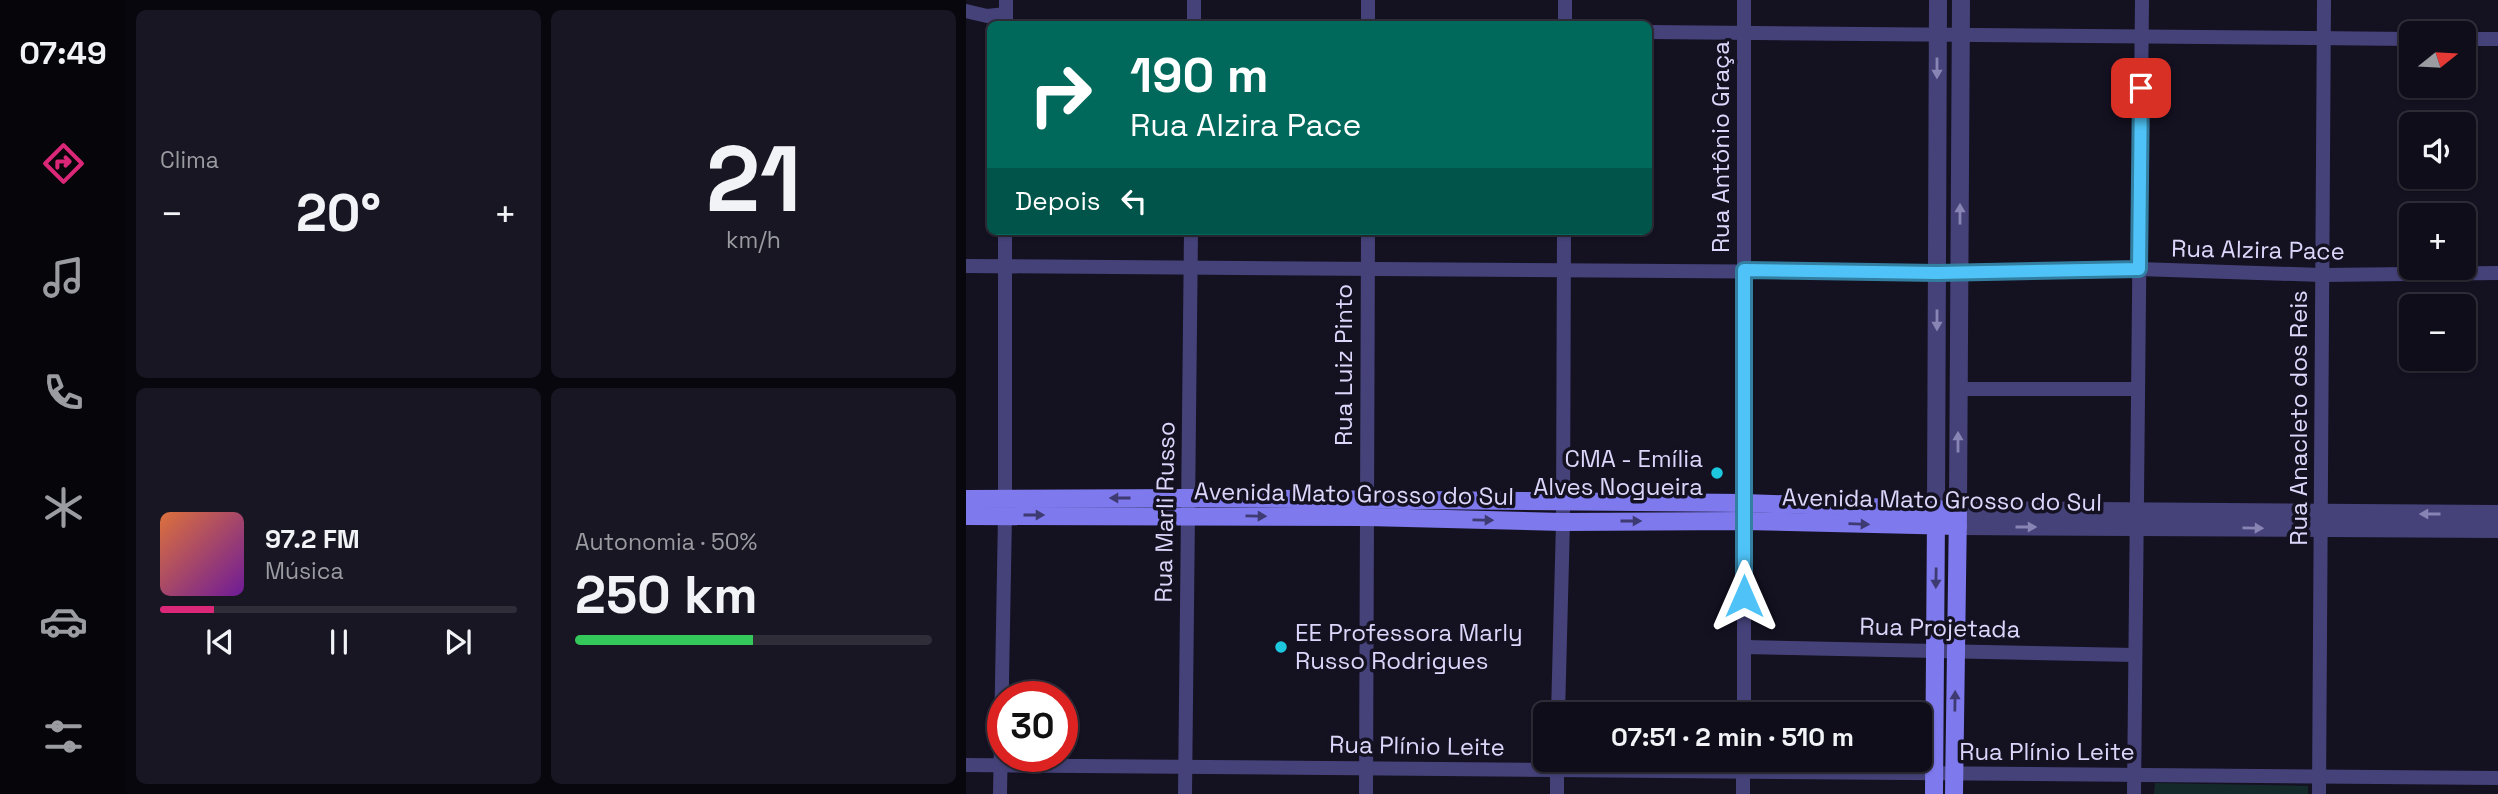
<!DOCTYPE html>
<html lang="pt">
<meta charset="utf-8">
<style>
:root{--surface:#0f0d19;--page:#181622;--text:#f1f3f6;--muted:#9b9ca2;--line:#2f2d38;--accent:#db2777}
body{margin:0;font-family:"Space Grotesk",sans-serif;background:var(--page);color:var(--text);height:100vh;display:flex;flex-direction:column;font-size:26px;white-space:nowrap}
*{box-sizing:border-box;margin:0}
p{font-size:23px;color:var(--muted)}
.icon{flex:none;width:38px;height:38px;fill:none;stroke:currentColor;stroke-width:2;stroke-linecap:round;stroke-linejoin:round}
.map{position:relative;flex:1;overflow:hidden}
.drawer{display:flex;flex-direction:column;gap:10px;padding:10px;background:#08070e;width:840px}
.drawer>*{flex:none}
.top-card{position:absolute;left:21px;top:21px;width:665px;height:214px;border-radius:10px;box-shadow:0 2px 5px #0004,0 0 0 2px var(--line);background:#00695c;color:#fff;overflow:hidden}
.needle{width:46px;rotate:72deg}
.buttons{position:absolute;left:1433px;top:21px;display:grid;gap:14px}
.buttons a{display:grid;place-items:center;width:77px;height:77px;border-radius:10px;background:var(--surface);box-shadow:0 2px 5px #0004,0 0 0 2px var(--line);font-size:35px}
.speed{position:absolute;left:21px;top:681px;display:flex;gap:14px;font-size:35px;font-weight:700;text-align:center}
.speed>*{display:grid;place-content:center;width:91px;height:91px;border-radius:50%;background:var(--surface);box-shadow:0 2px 5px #0004,0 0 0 2px var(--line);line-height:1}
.speed .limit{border:10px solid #d22;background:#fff;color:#111}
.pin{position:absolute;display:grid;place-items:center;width:60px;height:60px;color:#fff;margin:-30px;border-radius:14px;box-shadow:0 4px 10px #0006}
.me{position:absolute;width:77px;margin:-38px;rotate:0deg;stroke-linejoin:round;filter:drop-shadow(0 0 5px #0008)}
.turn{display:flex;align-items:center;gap:24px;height:147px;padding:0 28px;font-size:32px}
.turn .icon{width:91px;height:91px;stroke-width:2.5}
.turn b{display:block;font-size:49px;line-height:60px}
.then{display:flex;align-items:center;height:66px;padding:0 28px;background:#0003;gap:14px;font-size:26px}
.big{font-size:52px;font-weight:600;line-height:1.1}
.drawer .widget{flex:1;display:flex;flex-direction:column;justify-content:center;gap:10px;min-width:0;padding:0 24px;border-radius:10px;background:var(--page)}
.drawer .dial{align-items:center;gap:0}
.dial b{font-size:91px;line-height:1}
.song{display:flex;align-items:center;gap:21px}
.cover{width:84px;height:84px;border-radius:10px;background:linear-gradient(135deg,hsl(20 70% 55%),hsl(280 70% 35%))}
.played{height:7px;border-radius:4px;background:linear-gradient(90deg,var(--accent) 15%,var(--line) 15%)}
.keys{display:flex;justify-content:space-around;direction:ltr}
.heat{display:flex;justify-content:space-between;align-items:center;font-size:38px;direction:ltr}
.charge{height:10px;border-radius:5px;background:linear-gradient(90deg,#34c759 50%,var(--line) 0)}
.drawer .tiles{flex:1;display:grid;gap:10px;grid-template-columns:repeat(2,1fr)}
.trip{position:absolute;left:567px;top:702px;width:399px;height:70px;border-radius:10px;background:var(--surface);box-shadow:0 2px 5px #0004,0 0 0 2px var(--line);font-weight:600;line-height:70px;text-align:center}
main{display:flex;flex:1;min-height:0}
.dock{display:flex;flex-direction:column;width:126px;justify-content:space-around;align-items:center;background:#06050a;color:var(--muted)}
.dock .icon{width:49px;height:49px}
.dock .active{color:var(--accent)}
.dock b{font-size:32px;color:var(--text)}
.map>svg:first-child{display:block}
.green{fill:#142a2a}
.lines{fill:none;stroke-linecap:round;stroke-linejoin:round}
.minor{stroke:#45427a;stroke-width:14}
.tertiary{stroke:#45427a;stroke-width:18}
.secondary{stroke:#7e79ed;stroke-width:18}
.oneway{fill:#8885b4}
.oneway2{fill:#3e3b73}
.route-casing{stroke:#337fa1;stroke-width:18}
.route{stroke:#4fc3f7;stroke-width:12}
.poi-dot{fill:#1dc8df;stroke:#141121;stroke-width:2.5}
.labels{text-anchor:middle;stroke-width:7;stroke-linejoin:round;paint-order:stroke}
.street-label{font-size:24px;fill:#dbd6fa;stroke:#141121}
.poi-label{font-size:24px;fill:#dbd6fa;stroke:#141121;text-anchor:end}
</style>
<main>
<nav class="dock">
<b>07:49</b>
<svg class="icon active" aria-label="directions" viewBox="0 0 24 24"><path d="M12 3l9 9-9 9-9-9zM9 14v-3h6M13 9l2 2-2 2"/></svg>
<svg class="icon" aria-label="music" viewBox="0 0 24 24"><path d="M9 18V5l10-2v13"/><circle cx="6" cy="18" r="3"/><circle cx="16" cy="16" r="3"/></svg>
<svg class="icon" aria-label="phone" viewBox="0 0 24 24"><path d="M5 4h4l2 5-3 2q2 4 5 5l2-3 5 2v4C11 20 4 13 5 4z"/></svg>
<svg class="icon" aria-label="climate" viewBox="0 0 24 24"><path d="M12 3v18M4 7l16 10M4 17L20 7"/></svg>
<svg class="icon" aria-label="car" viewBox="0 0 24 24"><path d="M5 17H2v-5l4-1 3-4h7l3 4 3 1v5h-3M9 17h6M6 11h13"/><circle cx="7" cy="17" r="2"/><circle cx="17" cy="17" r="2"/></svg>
<svg class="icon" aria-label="filters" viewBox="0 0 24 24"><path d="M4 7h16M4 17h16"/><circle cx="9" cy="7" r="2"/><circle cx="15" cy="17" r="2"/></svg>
</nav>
<section class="drawer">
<div class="tiles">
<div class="widget"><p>Clima</p>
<div class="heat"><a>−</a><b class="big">20°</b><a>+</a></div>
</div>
<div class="widget dial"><b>21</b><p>km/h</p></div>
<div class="widget">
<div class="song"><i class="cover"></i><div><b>97.2 FM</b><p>Música</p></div></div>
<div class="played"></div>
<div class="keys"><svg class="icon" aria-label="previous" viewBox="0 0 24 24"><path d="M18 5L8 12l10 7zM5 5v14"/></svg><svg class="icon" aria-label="pause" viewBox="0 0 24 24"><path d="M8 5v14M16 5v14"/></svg><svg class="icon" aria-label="next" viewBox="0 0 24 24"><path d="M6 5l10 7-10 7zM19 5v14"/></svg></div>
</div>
<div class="widget"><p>Autonomia · 50%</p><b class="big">250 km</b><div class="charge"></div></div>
</div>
</section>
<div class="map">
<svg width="1532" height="794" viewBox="0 0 1532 794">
<rect width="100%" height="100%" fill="#141121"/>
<polygon class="green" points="1189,783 1342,786 1342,794 1188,794"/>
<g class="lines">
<g class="minor">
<polyline points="0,11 21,16 40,14"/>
<polyline points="40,24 40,0"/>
<polyline points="228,24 228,0"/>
<polyline points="402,24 402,0"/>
<polyline points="599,24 599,0"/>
<polyline points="682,32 1446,39"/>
<polyline points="1498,39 1532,39"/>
<polyline points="0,266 971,273 1173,269 1356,275 1532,273"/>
<polyline points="993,389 1172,389"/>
<polyline points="778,647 1169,655"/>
<polyline points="592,714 597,522 598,231"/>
<polyline points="778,714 778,0"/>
<polyline points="0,765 1532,778"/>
<polyline points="34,794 39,515 39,231"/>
<polyline points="219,794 225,231"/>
<polyline points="400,794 402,231"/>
<polyline points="591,794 591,760"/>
<polyline points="777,794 777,760"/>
<polyline points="1168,794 1176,0"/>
<polyline points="1353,794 1358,0"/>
</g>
<g class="tertiary">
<polyline points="995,0 992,510 1532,514"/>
<polyline points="970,510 972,0"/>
<polyline points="992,526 1532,529"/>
</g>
<g class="secondary">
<polyline points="0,499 222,498 778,503 992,510 988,794"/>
<polyline points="0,516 401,517 597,522 778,521 992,526"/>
<polyline points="968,794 970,517"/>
</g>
</g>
<defs><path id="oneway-solid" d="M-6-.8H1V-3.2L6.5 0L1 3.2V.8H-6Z" transform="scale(1.75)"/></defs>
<g class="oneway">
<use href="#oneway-solid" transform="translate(971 68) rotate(90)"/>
<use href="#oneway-solid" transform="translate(994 214) rotate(-90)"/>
<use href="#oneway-solid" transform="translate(971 320) rotate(90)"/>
<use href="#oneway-solid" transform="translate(992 442) rotate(-90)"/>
<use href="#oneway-solid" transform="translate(1464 514) rotate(180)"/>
<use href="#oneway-solid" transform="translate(1060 527)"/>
<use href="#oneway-solid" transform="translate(1287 528) rotate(1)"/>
</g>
<g class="oneway2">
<use href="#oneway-solid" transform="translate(154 498) rotate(180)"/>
<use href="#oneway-solid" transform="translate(68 515)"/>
<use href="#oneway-solid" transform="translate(290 516) rotate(1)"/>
<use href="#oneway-solid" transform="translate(517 520) rotate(1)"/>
<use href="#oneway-solid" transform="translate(665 521)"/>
<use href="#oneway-solid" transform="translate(893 524) rotate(2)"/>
<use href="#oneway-solid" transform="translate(970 578) rotate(91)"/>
<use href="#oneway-solid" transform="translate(989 701) rotate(-89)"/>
</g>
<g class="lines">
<g class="route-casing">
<polyline id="route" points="778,596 778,270 971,273 1173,269 1175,88"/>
</g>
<use href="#route" class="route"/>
</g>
<g class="poi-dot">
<circle cx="751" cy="473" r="7"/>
<circle cx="315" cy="647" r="7"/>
</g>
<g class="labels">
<g class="street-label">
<text transform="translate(755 147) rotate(-90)" y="8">Rua Antônio Graça</text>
<text transform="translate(1292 250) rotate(1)" y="8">Rua Alzira Pace</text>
<text transform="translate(378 365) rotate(-90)" y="8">Rua Luiz Pinto</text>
<text transform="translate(1333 418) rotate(-90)" y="8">Rua Anacleto dos Reis</text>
<text transform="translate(388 494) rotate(1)" y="8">Avenida Mato Grosso do Sul</text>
<text transform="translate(976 500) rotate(1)" y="8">Avenida Mato Grosso do Sul</text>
<text transform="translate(199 512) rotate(-89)" y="8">Rua Marli Russo</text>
<text transform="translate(974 628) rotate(1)" y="8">Rua Projetada</text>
<text transform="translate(451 746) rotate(1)" y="8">Rua Plínio Leite</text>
<text x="1081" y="760">Rua Plínio Leite</text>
</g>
<g class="poi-label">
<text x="737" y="467">CMA - Emília<tspan x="737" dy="28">Alves Nogueira</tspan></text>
<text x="329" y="641" text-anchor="start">EE Professora Marly<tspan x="329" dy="28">Russo Rodrigues</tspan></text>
</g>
</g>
</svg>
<div class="buttons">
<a><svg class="needle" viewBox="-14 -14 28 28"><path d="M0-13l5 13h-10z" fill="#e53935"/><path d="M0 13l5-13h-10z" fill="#9b9ca2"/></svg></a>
<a><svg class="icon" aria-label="sound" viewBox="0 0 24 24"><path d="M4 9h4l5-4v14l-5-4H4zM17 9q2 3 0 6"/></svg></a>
<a>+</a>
<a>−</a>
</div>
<div class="speed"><div class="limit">30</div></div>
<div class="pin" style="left:1175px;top:88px;background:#d93025"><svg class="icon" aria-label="arrive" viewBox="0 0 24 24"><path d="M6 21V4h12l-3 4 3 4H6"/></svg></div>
<svg class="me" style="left:778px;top:596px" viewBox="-20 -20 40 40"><path d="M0-17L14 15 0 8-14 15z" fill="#4fc3f7" stroke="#fff" stroke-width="4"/></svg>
<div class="trip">07:51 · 2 min · 510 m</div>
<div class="top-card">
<div class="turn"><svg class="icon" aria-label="right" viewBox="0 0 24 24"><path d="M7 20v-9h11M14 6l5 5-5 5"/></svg><div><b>190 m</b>Rua Alzira Pace</div></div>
<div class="then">Depois<svg class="icon" aria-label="left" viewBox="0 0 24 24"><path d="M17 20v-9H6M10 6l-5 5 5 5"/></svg></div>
</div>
</div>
</main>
